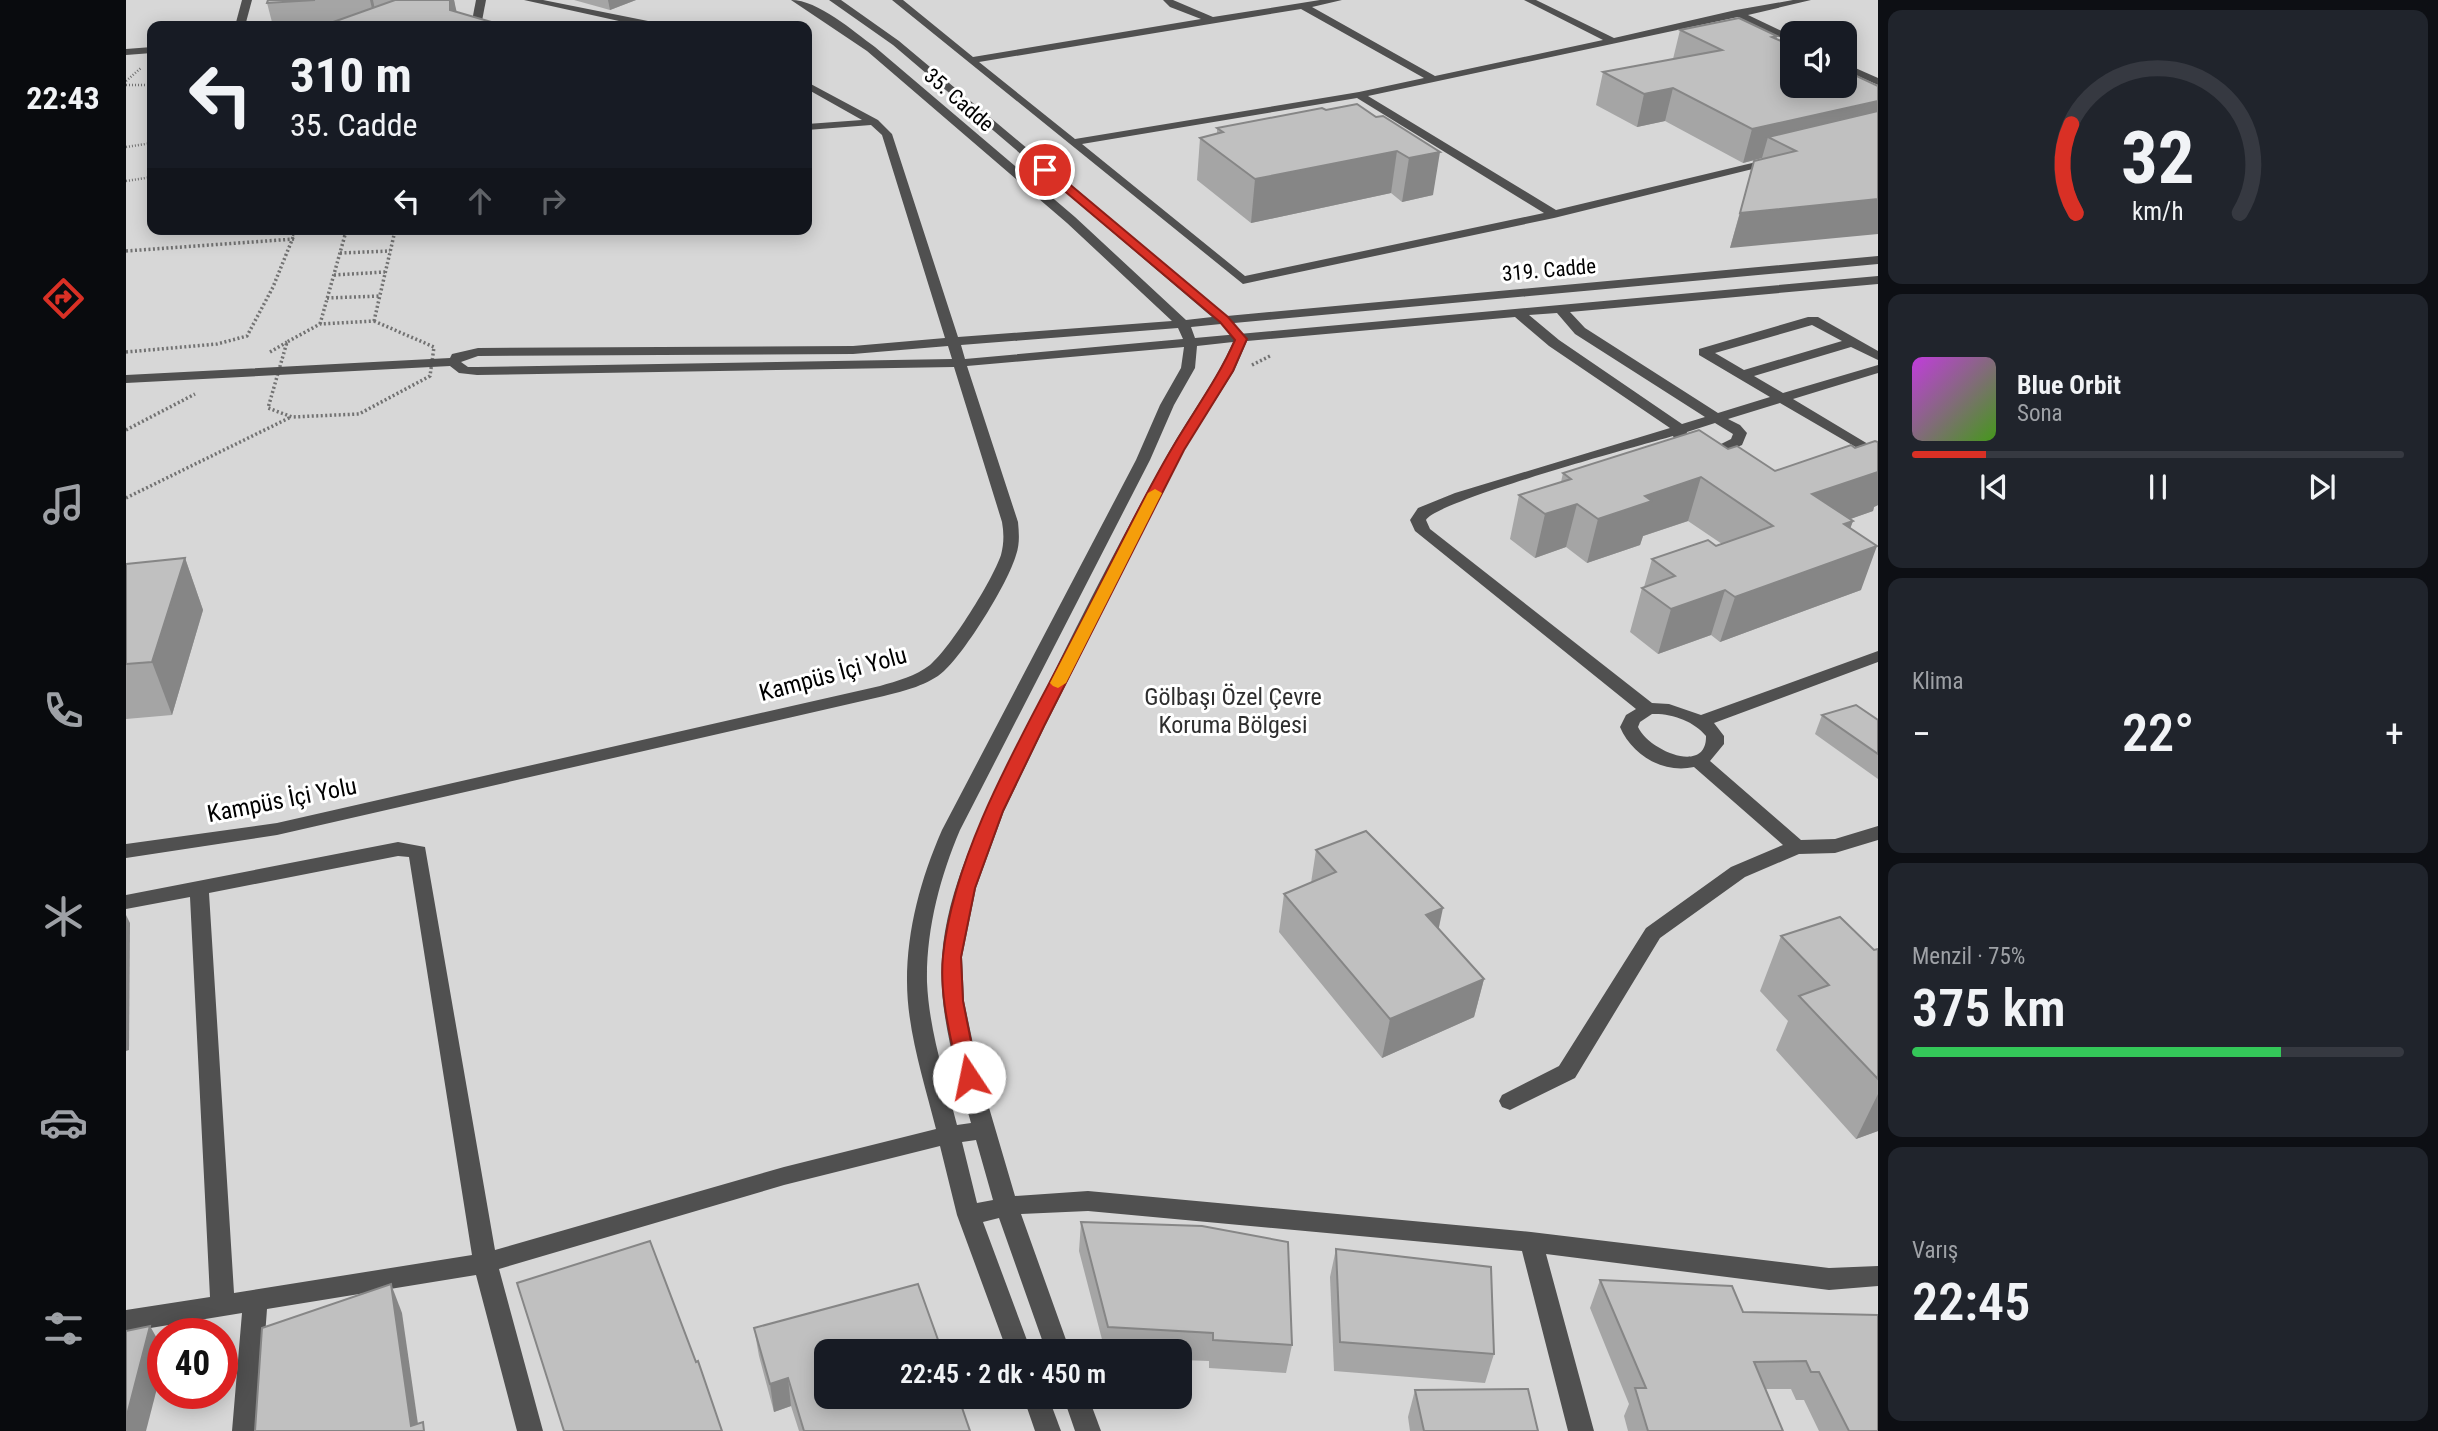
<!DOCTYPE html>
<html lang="tr">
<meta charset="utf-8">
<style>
:root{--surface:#171b24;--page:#20242c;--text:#f1f3f6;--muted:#9ea1a6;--line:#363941;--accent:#d93025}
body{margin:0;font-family:"Roboto Condensed",sans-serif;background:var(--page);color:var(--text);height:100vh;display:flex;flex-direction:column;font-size:26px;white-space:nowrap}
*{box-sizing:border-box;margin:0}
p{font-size:23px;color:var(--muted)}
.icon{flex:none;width:38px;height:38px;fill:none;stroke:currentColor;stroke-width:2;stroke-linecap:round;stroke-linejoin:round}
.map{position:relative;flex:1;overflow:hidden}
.panel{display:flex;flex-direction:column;gap:10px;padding:10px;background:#0d0f14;width:560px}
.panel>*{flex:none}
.banner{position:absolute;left:21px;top:21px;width:665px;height:214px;border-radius:14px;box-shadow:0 4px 18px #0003;background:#171b24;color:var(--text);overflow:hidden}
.tools{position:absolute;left:1654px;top:21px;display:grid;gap:14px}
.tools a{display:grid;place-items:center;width:77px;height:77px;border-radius:14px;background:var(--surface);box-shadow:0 4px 18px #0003;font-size:35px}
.speed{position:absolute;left:21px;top:1318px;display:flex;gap:14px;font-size:35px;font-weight:700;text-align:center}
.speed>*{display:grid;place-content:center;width:91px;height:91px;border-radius:50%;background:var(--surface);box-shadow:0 4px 18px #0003;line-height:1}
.speed .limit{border:10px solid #d22;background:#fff;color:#111}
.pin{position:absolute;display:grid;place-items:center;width:60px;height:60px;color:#fff;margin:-30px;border:4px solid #fff;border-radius:50%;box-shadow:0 2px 7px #0007}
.me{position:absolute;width:77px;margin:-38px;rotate:349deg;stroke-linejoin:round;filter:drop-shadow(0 0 5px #0008)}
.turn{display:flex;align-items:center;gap:24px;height:147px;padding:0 28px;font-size:32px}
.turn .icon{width:91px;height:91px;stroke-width:2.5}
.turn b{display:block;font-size:49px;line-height:60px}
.lanes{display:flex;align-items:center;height:66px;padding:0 28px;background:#0003;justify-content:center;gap:35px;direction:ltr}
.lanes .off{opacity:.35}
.big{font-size:52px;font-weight:600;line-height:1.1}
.panel .card{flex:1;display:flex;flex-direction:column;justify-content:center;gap:10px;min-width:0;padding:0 24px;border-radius:14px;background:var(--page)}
.panel .dial{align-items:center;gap:0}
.dial svg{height:182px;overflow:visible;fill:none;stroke:var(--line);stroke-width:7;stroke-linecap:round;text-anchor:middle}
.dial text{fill:var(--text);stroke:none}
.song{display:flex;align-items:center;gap:21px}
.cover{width:84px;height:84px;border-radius:10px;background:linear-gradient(135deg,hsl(290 70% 55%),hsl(100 70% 35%))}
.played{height:7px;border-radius:4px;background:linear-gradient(90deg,var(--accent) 15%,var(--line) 15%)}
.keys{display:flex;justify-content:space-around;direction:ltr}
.heat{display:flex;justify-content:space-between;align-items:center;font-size:38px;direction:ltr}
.charge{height:10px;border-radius:5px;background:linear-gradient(90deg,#34c759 75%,var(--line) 0)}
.trip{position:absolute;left:688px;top:1339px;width:378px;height:70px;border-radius:14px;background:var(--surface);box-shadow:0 4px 18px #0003;font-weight:600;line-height:70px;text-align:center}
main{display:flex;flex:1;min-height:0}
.tabs{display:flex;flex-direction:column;width:126px;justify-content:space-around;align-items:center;background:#090b0e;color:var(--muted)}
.tabs .icon{width:49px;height:49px}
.tabs .current{color:var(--accent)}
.tabs b{font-size:32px;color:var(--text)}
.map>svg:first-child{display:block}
.green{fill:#d7d7d7;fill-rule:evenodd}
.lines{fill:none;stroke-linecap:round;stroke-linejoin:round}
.path-far1{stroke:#727272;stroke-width:2.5;stroke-dasharray:1 2;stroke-linecap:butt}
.path{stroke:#727272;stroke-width:3.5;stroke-dasharray:2 2.5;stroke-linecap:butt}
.minor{fill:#505050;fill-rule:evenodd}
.wall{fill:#a5a5a5}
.shaded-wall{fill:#868686}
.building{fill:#c0c0c0;stroke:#868686;stroke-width:2}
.route{fill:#d93025;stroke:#8d1f18;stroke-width:2}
.slow{fill:#f59e0b}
.labels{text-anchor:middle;stroke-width:6;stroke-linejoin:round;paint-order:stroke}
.far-street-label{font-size:21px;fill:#000;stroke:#fff}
.street-label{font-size:24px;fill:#000;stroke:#fff}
.park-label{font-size:24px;fill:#2e2e2e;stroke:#fff}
</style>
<main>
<nav class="tabs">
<b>22:43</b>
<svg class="icon current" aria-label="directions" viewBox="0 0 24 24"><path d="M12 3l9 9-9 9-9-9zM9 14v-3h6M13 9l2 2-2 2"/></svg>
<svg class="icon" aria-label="music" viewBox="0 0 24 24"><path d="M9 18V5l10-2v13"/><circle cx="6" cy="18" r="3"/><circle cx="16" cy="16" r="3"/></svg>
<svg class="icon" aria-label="phone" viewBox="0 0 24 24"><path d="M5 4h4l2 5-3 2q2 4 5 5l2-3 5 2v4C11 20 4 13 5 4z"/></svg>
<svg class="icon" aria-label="climate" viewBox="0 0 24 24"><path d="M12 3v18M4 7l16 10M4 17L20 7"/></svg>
<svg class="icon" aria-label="car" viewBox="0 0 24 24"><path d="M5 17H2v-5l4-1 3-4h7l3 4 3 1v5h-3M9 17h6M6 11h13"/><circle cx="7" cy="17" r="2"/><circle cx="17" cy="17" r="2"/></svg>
<svg class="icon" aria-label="filters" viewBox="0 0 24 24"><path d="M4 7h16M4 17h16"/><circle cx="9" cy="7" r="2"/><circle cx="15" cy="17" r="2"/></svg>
</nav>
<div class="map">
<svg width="1752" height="1431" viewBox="0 0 1752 1431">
<rect width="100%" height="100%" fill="#fff"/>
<path class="green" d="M0,0H1752V1431H0ZM26,26H681V229H26ZM1666,33H1718V86H1666ZM37,1334H96V1393H37ZM700,1351H1054V1396H700Z"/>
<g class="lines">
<g class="path-far1">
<polyline points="0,81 15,68"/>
<polyline points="0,85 26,85"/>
<polyline points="0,147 26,143"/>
<polyline points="0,181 26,177"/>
<polyline points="220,232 269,229 267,236"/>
<polyline points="167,236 170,229"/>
<polyline points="218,236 220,230"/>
</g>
<g class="path">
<polyline points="0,251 168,239"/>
<polyline points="214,253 264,251"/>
<polyline points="208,275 259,272"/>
<polyline points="201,298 254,296"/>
<polyline points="248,321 268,235"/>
<polygon points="248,321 308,347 304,376 233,414 166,417 142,408 161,342 194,324"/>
<polyline points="194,324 219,235"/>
<polyline points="0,352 91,344 121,336 147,287 168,235"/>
<polyline points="144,352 161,342"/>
<polyline points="1126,365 1146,355"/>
<polyline points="0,430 69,394"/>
<polyline points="0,498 165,417"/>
</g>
<g class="minor">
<polygon points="116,0 126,0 119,26 109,26"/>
<polygon points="350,0 360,0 355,26 345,26"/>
<polygon points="398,0 417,0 547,26 455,26 460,23 502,23"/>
<path d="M665,0C692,0 727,31 749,47L949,217L1060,320L1086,317L767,45L703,0H715L773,41L1101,316L1752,256V264L1108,323L1102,328L1095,324L1065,327L1069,338L1752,276V284L1444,312L1459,328L1592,413L1644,397L1573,355V349L1682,317H1692L1752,351V360L1725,347L1628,376L1657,393L1752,365V373L1667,399L1752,450V460L1654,403L1602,419L1614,425L1621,433L1616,445C1603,451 1583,459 1572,449L1574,446L1595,444L1605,439L1607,434L1589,423L1561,432L1559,440H1549L1547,436C1512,446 1310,501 1300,520L1304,529L1526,703L1543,704L1575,715L1752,651V662L1588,723L1598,736V744L1584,761L1675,840L1709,839L1752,826V840L1709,853L1673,854L1619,877L1534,938L1449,1078L1384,1110L1376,1107L1373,1101L1376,1095L1433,1066L1520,928L1605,867L1657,845L1568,767C1537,774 1506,755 1494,727L1500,715L1510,709L1289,531L1284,520L1292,508L1329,493L1544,428L1423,346L1389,317L1121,341L1108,371L1058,450L919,726L878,811L850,888L836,957L838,1001L854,1077L889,1196L962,1191L1405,1232L1703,1268L1752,1266V1286L1703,1290L1420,1254L1468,1431H1442L1396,1251L962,1211L895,1214L944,1351H920L873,1218L857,1222L905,1351H881L831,1215L814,1146L658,1185L373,1269L417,1431H391L350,1275L141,1309L132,1431H106L116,1313L0,1332V1310L84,1297L64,897L0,909V895L272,842L299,847L369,1250L658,1167L810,1129C798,1081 781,1031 781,981C781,929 795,878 816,830L1010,460L1034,405L1055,368L1058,347L841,366L892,522C893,533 894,544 890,555C882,583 840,651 818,671C803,685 778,691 758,696L151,835L0,858V844L151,823L754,686C771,681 790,676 804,665C825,647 866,581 875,555C878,544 878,533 876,522L828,367L351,375L333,373L324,366L0,383V375L324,358L326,354L352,348L727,346L819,338L756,135L745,125L681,130V124L736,120L681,89V82L752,120L766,134L832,337L1046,321L941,223L741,51ZM1431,313L1449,334L1579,417L1556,424L1433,340L1403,315ZM1686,325L1716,341L1618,370L1589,353ZM1052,328L1057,339L839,359L835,345ZM1107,342C1090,382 1064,414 1043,452C987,552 936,655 886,758C856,819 821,887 816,957C812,1012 830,1070 845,1123L831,1125C819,1078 803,1030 801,982C800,930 814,877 834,830L1024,460L1048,405L1069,368L1071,346ZM822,346L826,359L351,367H342L335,362L352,356L727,354ZM1526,714C1545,713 1568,721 1580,736C1581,775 1523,751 1512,727L1514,722ZM272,856L283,857L346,1255L108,1293L83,893ZM850,1140L867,1200L851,1203L836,1142Z"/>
<path d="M766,0H777L847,57L1075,19L1044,7L1037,0H1047L1087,17L1194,0H1216L1186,7L1309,76L1477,40L1398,0H1410L1488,38L1610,10L1667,0H1685L1622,15L1666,36V43L1612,17L1242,96L1430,210L1647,158L1653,161L1651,163L1428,218L1117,284ZM1175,9L1298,78L1233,92L949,139L853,62ZM1231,98L1418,213L1119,276L956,144Z"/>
<polygon points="26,47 26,53 0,55 0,49"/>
<polygon points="1718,63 1752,78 1752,85 1718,70"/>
<polygon points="897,1396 922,1396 935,1431 909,1431"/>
<polygon points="937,1396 962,1396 975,1431 949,1431"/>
</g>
</g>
<g class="wall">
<polygon points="142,0 328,0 330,12 197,26 147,26 141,3"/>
<polygon points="448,0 510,0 484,10"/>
<polygon points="1554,30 1651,36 1651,39 1752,86 1604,248 1628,161 1636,158 1617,163 1539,121 1511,127 1470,105 1477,72 1547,59"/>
<polygon points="1200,110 1250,117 1257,116 1307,195 1276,202 1265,193 1125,223 1071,180 1074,138 1091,133 1091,128"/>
<polygon points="1752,442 1752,505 1748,507 1747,511 1724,519 1727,521 1724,528 1735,590 1594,642 1585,635 1532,654 1504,632 1516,588 1518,587 1526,559 1596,544 1562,521 1517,536 1514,545 1461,563 1440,547 1409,558 1384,539 1393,495 1435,482 1437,473 1602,449 1649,471 1729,448"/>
<polygon points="59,558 77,610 46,715 0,719 0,564"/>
<polygon points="1696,715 1752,720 1752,779 1689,734"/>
<polygon points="1190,850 1313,929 1358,979 1348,1017 1256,1058 1153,932 1158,894 1185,883"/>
<polygon points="1655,936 1748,950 1752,949 1752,1131 1730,1139 1650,1050 1662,1021 1634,991"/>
<polygon points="955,1222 1166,1345 1160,1373 1083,1368 1083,1361 1054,1360 1054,1351 979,1351 953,1251"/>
<polygon points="1210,1249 1368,1354 1359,1383 1208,1371 1204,1277"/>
<polygon points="1474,1280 1617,1312 1752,1315 1752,1431 1693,1431 1678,1400 1670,1400 1665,1389 1640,1389 1657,1431 1502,1431 1498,1416 1503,1404 1464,1308"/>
<polygon points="628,1328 844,1431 673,1431 665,1406 648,1412 633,1356"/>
<polygon points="1289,1390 1412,1431 1284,1431 1282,1417"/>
</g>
<g class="shaded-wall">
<polygon points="244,0 247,0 250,15 249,22"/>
<polygon points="312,0 328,0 332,18"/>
<polygon points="482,0 510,0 484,10"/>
<polygon points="1547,88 1539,121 1511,127 1518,94"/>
<polygon points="1752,101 1752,131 1642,137 1636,158 1617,163 1626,129"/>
<polygon points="1271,151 1265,193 1125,223 1129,179"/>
<polygon points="1314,152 1307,195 1276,202 1283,158"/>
<polygon points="1752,199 1752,234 1604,248 1614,213"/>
<polygon points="1752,472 1752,505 1748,507 1747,511 1671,538 1686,494"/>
<polygon points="1575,477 1562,521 1517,536 1514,545 1461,563 1472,519 1519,496"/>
<polygon points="1451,504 1440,547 1409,558 1419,514"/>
<polygon points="1727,521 1713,559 1751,546 1735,590 1594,642 1609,597 1718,524"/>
<polygon points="59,558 77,610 46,715 26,662"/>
<polygon points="1599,590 1585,635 1532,654 1545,609"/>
<polygon points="1317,908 1309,946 1300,915"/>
<polygon points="0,915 4,923 3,1050 0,1051"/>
<polygon points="1358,979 1348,1017 1256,1058 1264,1019"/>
<polygon points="1752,1094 1752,1131 1730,1139"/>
<polygon points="265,1284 276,1313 293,1431 285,1426"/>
<polygon points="24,1326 37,1349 37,1365 20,1431 0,1431 0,1415"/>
<polygon points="662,1378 665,1406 648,1412 644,1384"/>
</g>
<g class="building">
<polygon points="142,0 189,0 141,3"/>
<polygon points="269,0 324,0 324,10 379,26 196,26"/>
<polygon points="1613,18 1651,36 1646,37 1666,46 1666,86 1718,86 1718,70 1752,86 1752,101 1626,129 1547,88 1518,94 1477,72 1596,50 1554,30"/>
<polygon points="1231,104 1250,117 1257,116 1314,152 1283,158 1271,151 1129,179 1074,138 1097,132 1091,128 1196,108 1200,110"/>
<polygon points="1752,111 1752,199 1614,213 1628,161 1670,151 1642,137"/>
<polygon points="1573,430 1602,449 1611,446 1649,471 1725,445 1729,448 1749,441 1752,442 1752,472 1686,494 1727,521 1718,524 1751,546 1609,597 1599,590 1545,609 1516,588 1549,576 1526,559 1582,540 1590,546 1647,526 1575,477 1519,496 1526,501 1472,519 1451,504 1419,514 1393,495 1445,479 1437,473"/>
<polygon points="59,558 26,662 0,664 0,564"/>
<polygon points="1730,705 1752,720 1752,754 1696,715"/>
<polygon points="1240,831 1317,908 1300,915 1358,979 1264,1019 1158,894 1210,872 1190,850"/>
<polygon points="1714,917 1748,950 1752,949 1752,1079 1673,996 1703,985 1655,936"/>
<polygon points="955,1222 1076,1226 1162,1242 1166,1345 1087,1340 1087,1333 982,1327"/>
<polygon points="524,1241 570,1362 572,1361 596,1431 438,1431 391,1283"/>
<polygon points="1210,1249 1365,1267 1368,1354 1214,1342"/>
<polygon points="1474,1280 1606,1286 1617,1312 1752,1315 1752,1431 1723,1431 1693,1372 1685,1372 1680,1361 1628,1362 1657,1431 1522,1431 1509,1388 1520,1388"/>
<polygon points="265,1284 285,1426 297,1422 298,1431 129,1431 136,1328"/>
<polygon points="792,1284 816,1351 700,1351 700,1396 832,1396 844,1431 678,1431 662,1378 644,1384 628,1328"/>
<polygon points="24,1326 1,1415 0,1415 0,1331"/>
<polygon points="1402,1389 1412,1431 1298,1431 1289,1390"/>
</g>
<path class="route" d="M916,167H923L1102,317L1121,339L1107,371L1058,450L918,726L877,811L849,888L835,957L837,1001L852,1077L850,1082L843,1085L836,1082L833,1077C825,1038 813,996 817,956C828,849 898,733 947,638C980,576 1009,511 1045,450C1067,412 1092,379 1109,340L1094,322L916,172Z"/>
<polygon class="slow" points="1029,489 1036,493 940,683 932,688 927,686 924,683 1022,493"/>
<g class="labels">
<g class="far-street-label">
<text transform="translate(833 100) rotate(41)" y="7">35. Cadde</text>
<text transform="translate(1423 270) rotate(-5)" y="7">319. Cadde</text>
</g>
<g class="street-label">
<text transform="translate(707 674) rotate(-15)" y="8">Kampüs İçi Yolu</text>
<text transform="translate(156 800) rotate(-11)" y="8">Kampüs İçi Yolu</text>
</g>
<g class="park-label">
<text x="1107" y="705">Gölbaşı Özel Çevre<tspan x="1107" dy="28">Koruma Bölgesi</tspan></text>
</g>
</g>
</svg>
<div class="tools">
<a><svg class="icon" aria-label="sound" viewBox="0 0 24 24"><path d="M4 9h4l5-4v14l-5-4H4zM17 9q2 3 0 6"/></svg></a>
</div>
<div class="speed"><div class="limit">40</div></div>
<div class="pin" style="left:919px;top:170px;background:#d93025"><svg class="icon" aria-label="arrive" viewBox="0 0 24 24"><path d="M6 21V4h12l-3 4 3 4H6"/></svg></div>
<svg class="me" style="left:843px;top:1077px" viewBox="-20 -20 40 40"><circle r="19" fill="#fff"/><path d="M0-13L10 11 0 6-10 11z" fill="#d93025"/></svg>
<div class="trip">22:45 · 2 dk · 450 m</div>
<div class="banner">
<div class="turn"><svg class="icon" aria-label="left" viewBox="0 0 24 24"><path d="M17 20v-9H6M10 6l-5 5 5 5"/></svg><div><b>310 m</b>35. Cadde</div></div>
<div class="lanes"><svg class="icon" aria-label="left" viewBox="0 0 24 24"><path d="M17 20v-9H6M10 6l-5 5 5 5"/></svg><svg class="icon off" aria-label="ahead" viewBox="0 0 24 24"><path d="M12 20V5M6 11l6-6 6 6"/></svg><svg class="icon off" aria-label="right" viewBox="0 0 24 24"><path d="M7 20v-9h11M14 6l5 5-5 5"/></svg></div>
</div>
</div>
<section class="panel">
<div class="card dial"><svg viewBox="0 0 100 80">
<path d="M14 69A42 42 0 1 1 86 69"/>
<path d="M14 69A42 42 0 0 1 12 30" stroke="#d93025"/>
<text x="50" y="56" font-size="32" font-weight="700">32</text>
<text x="50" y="72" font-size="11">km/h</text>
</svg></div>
<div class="card">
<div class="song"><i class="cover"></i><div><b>Blue Orbit</b><p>Sona</p></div></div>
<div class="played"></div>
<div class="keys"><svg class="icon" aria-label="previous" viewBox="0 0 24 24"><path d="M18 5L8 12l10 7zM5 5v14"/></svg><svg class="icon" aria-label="pause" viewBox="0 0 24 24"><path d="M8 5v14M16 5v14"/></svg><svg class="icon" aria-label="next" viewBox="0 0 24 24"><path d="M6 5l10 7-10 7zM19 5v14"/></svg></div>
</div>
<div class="card"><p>Klima</p>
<div class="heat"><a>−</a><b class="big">22°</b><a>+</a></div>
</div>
<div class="card"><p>Menzil · 75%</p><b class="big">375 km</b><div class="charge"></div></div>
<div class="card"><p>Varış</p><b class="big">22:45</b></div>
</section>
</main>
